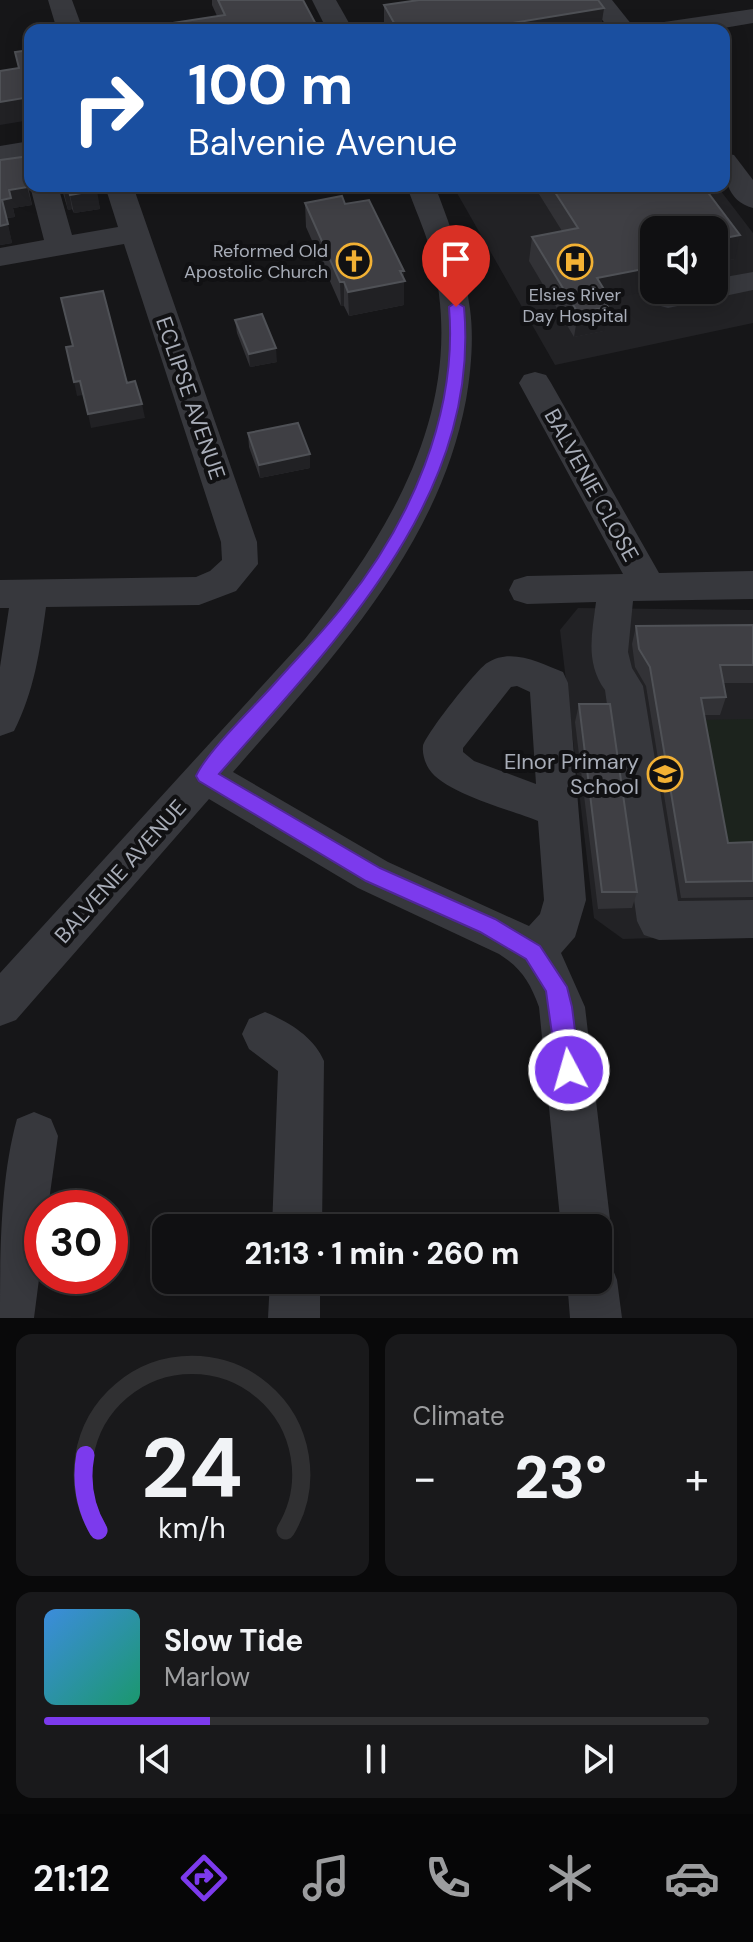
<!DOCTYPE html>
<meta charset="utf-8">
<style>
:root{--surface:#101012;--page:#19191b;--text:#f1f3f6;--muted:#9c9d9f;--line:#303032;--accent:#7c3aed}
body{margin:0;font-family:"DM Sans",sans-serif;background:var(--page);color:var(--text);height:100vh;display:flex;flex-direction:column;font-size:30px;white-space:nowrap}
*{box-sizing:border-box;margin:0}
p{font-size:26px;color:var(--muted)}
.icon{flex:none;width:44px;height:44px;fill:none;stroke:currentColor;stroke-width:2;stroke-linecap:round;stroke-linejoin:round}
.map{position:relative;height:1318px;overflow:hidden}
.panel{display:flex;flex-direction:column;gap:16px;padding:16px;background:#09090a;flex:1}
.panel>*{flex:none}
.hud{position:absolute;left:24px;top:24px;width:706px;height:168px;border-radius:16px;box-shadow:0 4px 20px #0003,0 0 0 2px var(--line);background:#1a4fa0;color:#fff;overflow:hidden}
.buttons{position:absolute;left:640px;top:216px;display:grid;gap:16px}
.buttons a{display:grid;place-items:center;width:88px;height:88px;border-radius:16px;background:var(--surface);box-shadow:0 4px 20px #0003,0 0 0 2px var(--line);font-size:40px}
.speed{position:absolute;left:24px;top:1190px;display:flex;gap:16px;font-size:40px;font-weight:700;text-align:center}
.speed>*{display:grid;place-content:center;width:104px;height:104px;border-radius:50%;background:var(--surface);box-shadow:0 4px 20px #0003,0 0 0 2px var(--line);line-height:1}
.speed .limit{border:12px solid #d22;background:#fff;color:#111}
.pin{position:absolute;display:grid;place-items:center;width:68px;height:68px;color:#fff;margin:-82px -34px;border-radius:50% 50% 50% 0;rotate:-45deg;box-shadow:0 0 8px #0007}
.pin .icon{rotate:45deg}
.me{position:absolute;width:88px;margin:-44px;rotate:354deg;stroke-linejoin:round;filter:drop-shadow(0 0 6px #0008)}
.turn{display:flex;align-items:center;gap:28px;height:168px;padding:0 32px;font-size:36px}
.turn .icon{width:104px;height:104px;stroke-width:2.5}
.turn b{display:block;font-size:56px;line-height:68px}
.big{font-size:60px;font-weight:800;line-height:1.1}
.panel .card{flex:1;display:flex;flex-direction:column;justify-content:center;gap:12px;min-width:0;padding:0 28px;border-radius:16px;background:var(--page)}
.panel .dial{align-items:center;gap:0}
.dial svg{height:208px;overflow:visible;fill:none;stroke:var(--line);stroke-width:7;stroke-linecap:round;text-anchor:middle}
.dial text{fill:var(--text);stroke:none}
.song{display:flex;align-items:center;gap:24px}
.cover{width:96px;height:96px;border-radius:12px;background:linear-gradient(135deg,hsl(210 70% 55%),hsl(160 70% 35%))}
.played{height:8px;border-radius:4px;background:linear-gradient(90deg,var(--accent) 25%,var(--line) 25%)}
.keys{display:flex;justify-content:space-around;direction:ltr}
.heat{display:flex;justify-content:space-between;align-items:center;font-size:44px;direction:ltr}
.panel .tiles{flex:1;display:grid;gap:16px;grid-template-columns:1fr 1fr}
.card:last-child{grid-column:span 2}
.trip{position:absolute;left:152px;top:1214px;width:460px;height:80px;border-radius:16px;background:var(--surface);box-shadow:0 4px 20px #0003,0 0 0 2px var(--line);font-weight:800;line-height:80px;text-align:center}
.menu{display:flex;height:128px;justify-content:space-around;align-items:center;background:#060607;color:var(--muted)}
.menu .icon{width:56px;height:56px}
.menu .on{color:var(--accent)}
.menu b{font-size:36px;color:var(--text)}
.map>svg:first-child{display:block}
.built{fill:#222225;fill-rule:evenodd}
.green{fill:#1c231d}
.lines{fill:none;stroke-linecap:round;stroke-linejoin:round}
.minor{fill:#37383d;fill-rule:evenodd}
.wall{fill:#323236}
.shaded-wall{fill:#212124}
.building{fill:#3f3f44;stroke:#4f5156;stroke-width:2}
.route{fill:#7c3aed;stroke:#51269a;stroke-width:2}
.labels{text-anchor:middle;stroke-width:8;stroke-linejoin:round;paint-order:stroke}
.far-poi-label{font-size:18px;fill:#a8adb8;stroke:#111113;text-anchor:end}
.street-label{font-size:22px;fill:#a8adb8;stroke:#111113}
.poi-label{font-size:22px;fill:#a8adb8;stroke:#111113;text-anchor:end}
</style>
<div class="map">
<svg width="753" height="1318" viewBox="0 0 753 1318">
<rect width="100%" height="100%" fill="#161618"/>
<g class="built">
<path d="M453,186H717L753,233V323L555,365ZM654,230H714V290H654Z"/>
<polygon points="578,608 753,610 753,935 623,939 594,918 560,630"/>
</g>
<polygon class="green" points="753,719 753,845 723,846 700,720"/>
<g class="lines">
<g class="minor">
<polygon points="48,0 72,0 83,30 57,30"/>
<polygon points="312,0 336,0 353,30 327,30"/>
<polygon points="587,0 612,0 636,30 610,30"/>
<polygon points="753,9 753,23 712,30 651,30 655,25 664,22"/>
<polygon points="30,141 30,157 0,162 0,146"/>
<path d="M724,153L734,155L753,180V208C726,201 724,176 724,153Z"/>
<path d="M30,186H58L72,235L118,227L105,186H133L257,542L258,564L236,591L199,605L46,607C40,651 34,692 14,731L0,736V667L9,608H0V580L196,577L210,571L222,560L221,542L124,244L0,266V248L44,240Z"/>
<path d="M407,186H435C451,227 464,265 470,309C474,338 471,371 466,400C438,549 330,661 233,772L388,862L529,926L540,914L544,900L538,821C511,810 444,793 429,769C425,763 422,753 423,746C426,734 476,670 487,663C511,647 540,663 563,672L568,683L586,900L575,937L561,953L585,1007L611,1228L604,1246L598,1248V1228H561L539,1007C530,982 521,968 499,954L358,888L209,799L16,1020L0,1026V973L305,639C395,526 471,399 430,249C424,228 414,207 407,186ZM517,686L530,692L536,784L474,761L463,752V748L511,687Z"/>
<polygon points="753,272 753,290 668,308 657,305 653,298 661,290 714,290 714,279"/>
<path d="M535,372L546,375L551,383L659,573L753,571V599L633,601L628,652L632,668L643,686L678,901L753,900V938L659,940L644,935L637,921L605,690C585,662 592,634 596,602L527,604L514,600L509,590L514,580L527,576L623,574L519,383L524,375Z"/>
<path d="M265,1012C289,1022 314,1037 324,1061L322,1228H272L278,1071L249,1049L242,1034L249,1019Z"/>
<path d="M34,1112L51,1119L58,1136L48,1208H42V1256L34,1318H0C0,1254 0,1180 17,1119Z"/>
<polygon points="598,1257 610,1262 617,1280 622,1318 570,1318 567,1280 598,1280"/>
<polygon points="270,1280 320,1280 320,1318 268,1318"/>
</g>
</g>
<g class="wall">
<polygon points="212,0 303,0 217,16 212,5"/>
<polygon points="384,5 604,8 601,27 583,30 387,30 384,24"/>
<polygon points="30,156 30,183 28,186 32,205 13,208 15,217 6,218 12,243 0,245 0,160"/>
<polygon points="61,186 95,186 100,209 74,213 72,209 68,210"/>
<polygon points="534,186 703,186 735,259 714,263 714,230 604,300 604,331 574,337 529,261 532,237 562,231"/>
<polygon points="305,203 345,204 404,278 404,305 349,316 344,306 341,306 306,227"/>
<polygon points="235,320 277,362 250,367 237,333"/>
<polygon points="248,433 310,454 310,468 260,478 249,447"/>
<polygon points="753,625 753,683 723,683 726,697 720,715 704,715 728,843 753,842 753,897 681,898 646,686 635,667 632,644 636,626"/>
<polygon points="579,704 637,892 632,908 598,909 575,722"/>
</g>
<g class="shaded-wall">
<polygon points="604,8 601,27 583,30 470,30"/>
<polygon points="30,97 30,120 0,125 0,102"/>
<polygon points="26,165 30,183 27,187 32,205 13,208 15,217 6,218 2,200"/>
<polygon points="97,190 100,209 74,213 70,195"/>
<polygon points="69,191 72,209 68,210 64,192"/>
<polygon points="8,224 12,243 0,245 0,226"/>
<polygon points="740,235 735,259 714,263 714,240"/>
<polygon points="654,252 654,290 604,300 608,307 604,331 574,337 578,313 597,278"/>
<polygon points="404,271 404,305 349,316 348,292"/>
<polygon points="340,282 344,282 344,306 341,306"/>
<polygon points="276,348 277,362 250,367 249,354"/>
<polygon points="80,381 83,395 77,396 74,382"/>
<polygon points="142,404 145,418 91,428 88,414"/>
<polygon points="310,454 310,468 260,478 259,465"/>
</g>
<g class="building">
<polygon points="218,0 303,0 319,30 127,30 225,15"/>
<polygon points="419,0 598,0 604,8 470,30 398,30 384,5"/>
<polygon points="30,50 30,97 0,102 0,71 19,68 15,52"/>
<polygon points="30,156 30,165 26,165 23,168 28,187 9,190 11,198 2,200 8,224 0,226 0,160"/>
<polygon points="63,186 95,186 97,190 70,195 69,191 64,192"/>
<polygon points="551,186 703,186 740,235 714,240 714,230 654,230 654,252 651,253 654,258 654,267 597,278 605,291 599,292 608,307 578,313 532,237 578,228"/>
<polygon points="342,196 345,204 369,200 404,271 400,271 405,281 348,292 344,282 340,282 305,203"/>
<polygon points="103,291 127,383 135,381 142,404 88,414 80,381 74,382 66,347 73,346 61,298"/>
<polygon points="262,314 276,348 249,354 235,320"/>
<polygon points="298,423 310,454 259,465 248,433"/>
<polygon points="753,625 753,665 720,665 726,697 701,698 728,843 753,842 753,881 686,882 650,667 639,649 636,626"/>
<polygon points="579,704 610,704 637,892 602,892"/>
</g>
<path class="route" d="M456,302L464,307C481,498 334,642 219,774L380,868L495,919L540,946L567,987L572,1007L580,1070L576,1077L569,1080L561,1077L557,1070L546,991L526,959L480,932L366,881L199,781L196,776C208,750 255,706 275,683C298,657 323,632 344,605C410,523 458,414 449,307Z"/>
<defs>
<g id="church-ring" transform="scale(1.8)"><circle r="9.5" fill="#111113" stroke="#f2b134" stroke-width="1.5"/><path d="M-1.2-6h2.4v3.5h3.3v2.4h-3.3V6h-2.4V-.1h-3.3v-2.4h3.3Z" fill="#f2b134"/></g>
<g id="hospital-ring" transform="scale(1.8)"><circle r="9.5" fill="#111113" stroke="#f2b134" stroke-width="1.5"/><path d="M-5-5h3v3.5h4V-5h3V5h-3V1.5h-4V5h-3Z" fill="#f2b134"/></g>
<g id="school-ring" transform="scale(1.8)"><circle r="9.5" fill="#111113" stroke="#f2b134" stroke-width="1.5"/><path d="M0-5L7-2L0 1L-7-2ZM-4 1L0 2.5L4 1V4Q0 6-4 4Z" fill="#f2b134"/></g>
</defs>
<g fill-rule="evenodd">
<use href="#church-ring" x="354" y="261"/>
<use href="#hospital-ring" x="575" y="262"/>
<use href="#school-ring" x="665" y="774"/>
</g>
<g class="labels">
<g class="far-poi-label">
<text x="328" y="257">Reformed Old<tspan x="328" dy="21">Apostolic Church</tspan></text>
<text x="575" y="301" text-anchor="middle">Elsies River<tspan x="575" dy="21">Day Hospital</tspan></text>
</g>
<g class="street-label">
<text transform="translate(191 398) rotate(71)" y="8">ECLIPSE AVENUE</text>
<text transform="translate(592 485) rotate(61)" y="8">BALVENIE CLOSE</text>
<text transform="translate(120 871) rotate(-48)" y="8">BALVENIE AVENUE</text>
</g>
<g class="poi-label">
<text x="639" y="769">Elnor Primary<tspan x="639" dy="25">School</tspan></text>
</g>
</g>
</svg>
<div class="buttons">
<a><svg class="icon" aria-label="sound" viewBox="0 0 24 24"><path d="M4 9h4l5-4v14l-5-4H4zM17 9q2 3 0 6"/></svg></a>
</div>
<div class="speed"><div class="limit">30</div></div>
<div class="pin" style="left:456px;top:307px;background:#d93025"><svg class="icon" aria-label="arrive" viewBox="0 0 24 24"><path d="M6 21V4h12l-3 4 3 4H6"/></svg></div>
<svg class="me" style="left:569px;top:1070px" viewBox="-20 -20 40 40"><circle r="17" fill="#7c3aed" stroke="#fff" stroke-width="3"/><path d="M0-11L8 9 0 5-8 9z" fill="#fff"/></svg>
<div class="trip">21:13 · 1 min · 260 m</div>
<div class="hud">
<div class="turn"><svg class="icon" aria-label="right" viewBox="0 0 24 24"><path d="M7 20v-9h11M14 6l5 5-5 5"/></svg><div><b>100 m</b>Balvenie Avenue</div></div>
</div>
</div>
<section class="panel">
<div class="tiles">
<div class="card dial"><svg viewBox="0 0 100 80">
<path d="M14 69A42 42 0 1 1 86 69"/>
<path d="M14 69A42 42 0 0 1 9 40" stroke="#7c3aed"/>
<text x="50" y="56" font-size="32" font-weight="700">24</text>
<text x="50" y="72" font-size="11">km/h</text>
</svg></div>
<div class="card"><p>Climate</p>
<div class="heat"><a>−</a><b class="big">23°</b><a>+</a></div>
</div>
<div class="card">
<div class="song"><i class="cover"></i><div><b>Slow Tide</b><p>Marlow</p></div></div>
<div class="played"></div>
<div class="keys"><svg class="icon" aria-label="previous" viewBox="0 0 24 24"><path d="M18 5L8 12l10 7zM5 5v14"/></svg><svg class="icon" aria-label="pause" viewBox="0 0 24 24"><path d="M8 5v14M16 5v14"/></svg><svg class="icon" aria-label="next" viewBox="0 0 24 24"><path d="M6 5l10 7-10 7zM19 5v14"/></svg></div>
</div>
</div>
</section>
<nav class="menu">
<b>21:12</b>
<svg class="icon on" aria-label="directions" viewBox="0 0 24 24"><path d="M12 3l9 9-9 9-9-9zM9 14v-3h6M13 9l2 2-2 2"/></svg>
<svg class="icon" aria-label="music" viewBox="0 0 24 24"><path d="M9 18V5l10-2v13"/><circle cx="6" cy="18" r="3"/><circle cx="16" cy="16" r="3"/></svg>
<svg class="icon" aria-label="phone" viewBox="0 0 24 24"><path d="M5 4h4l2 5-3 2q2 4 5 5l2-3 5 2v4C11 20 4 13 5 4z"/></svg>
<svg class="icon" aria-label="climate" viewBox="0 0 24 24"><path d="M12 3v18M4 7l16 10M4 17L20 7"/></svg>
<svg class="icon" aria-label="car" viewBox="0 0 24 24"><path d="M5 17H2v-5l4-1 3-4h7l3 4 3 1v5h-3M9 17h6M6 11h13"/><circle cx="7" cy="17" r="2"/><circle cx="17" cy="17" r="2"/></svg>
</nav>
